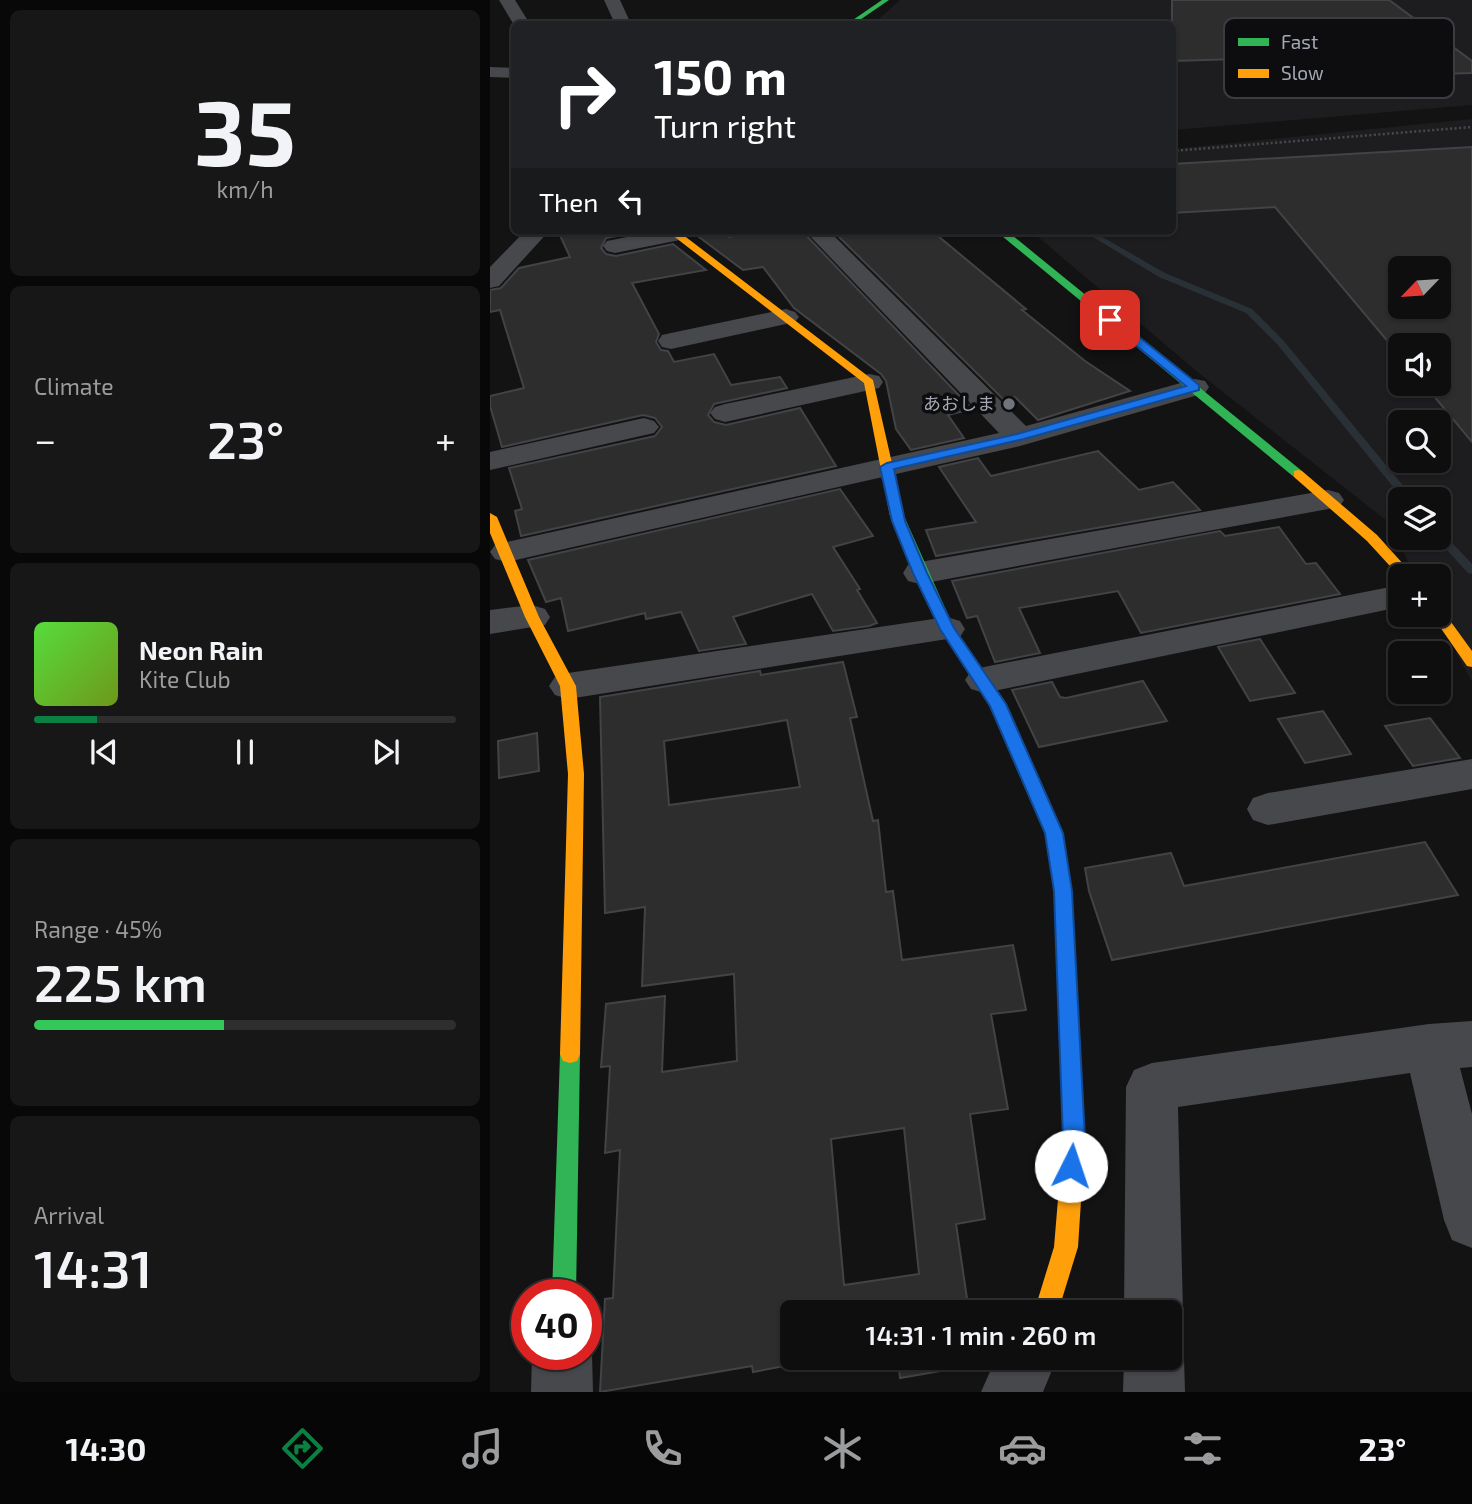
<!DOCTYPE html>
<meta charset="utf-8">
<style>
:root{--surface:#0e0e0e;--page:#171717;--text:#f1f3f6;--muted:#9b9c9e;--line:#2e2e2e;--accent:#0b8043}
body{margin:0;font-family:"Exo 2","Noto Sans JP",sans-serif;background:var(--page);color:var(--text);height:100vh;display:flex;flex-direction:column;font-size:26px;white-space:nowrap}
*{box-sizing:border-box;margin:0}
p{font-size:23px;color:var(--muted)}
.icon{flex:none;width:38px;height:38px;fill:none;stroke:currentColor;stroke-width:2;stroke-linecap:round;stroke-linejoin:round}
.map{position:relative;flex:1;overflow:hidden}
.panel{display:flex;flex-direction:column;gap:10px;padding:10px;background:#080808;width:490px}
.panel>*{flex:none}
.top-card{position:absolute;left:21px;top:21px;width:665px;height:214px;border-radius:10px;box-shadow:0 2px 5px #0004,0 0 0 2px var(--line);background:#202124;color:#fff;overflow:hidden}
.needle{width:46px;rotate:245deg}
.controls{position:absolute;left:898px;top:256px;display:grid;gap:14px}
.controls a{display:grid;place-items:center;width:63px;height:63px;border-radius:10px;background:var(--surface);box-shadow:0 2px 5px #0004,0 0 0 2px var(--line);font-size:35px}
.speed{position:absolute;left:21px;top:1279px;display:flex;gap:14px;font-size:35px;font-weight:700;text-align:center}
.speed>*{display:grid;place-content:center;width:91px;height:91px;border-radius:50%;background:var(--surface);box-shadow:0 2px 5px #0004,0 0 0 2px var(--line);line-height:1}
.speed .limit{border:10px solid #d22;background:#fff;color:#111}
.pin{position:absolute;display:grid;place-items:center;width:60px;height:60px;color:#fff;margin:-30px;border-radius:14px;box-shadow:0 4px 10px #0006}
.me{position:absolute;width:77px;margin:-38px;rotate:4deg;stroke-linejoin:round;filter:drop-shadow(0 0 5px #0008)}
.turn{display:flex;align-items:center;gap:24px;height:147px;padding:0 28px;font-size:32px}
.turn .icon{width:91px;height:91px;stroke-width:2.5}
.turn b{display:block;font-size:49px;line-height:60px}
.then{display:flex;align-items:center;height:66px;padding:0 28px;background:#0003;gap:14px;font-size:26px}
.big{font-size:52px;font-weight:600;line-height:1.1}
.panel .card{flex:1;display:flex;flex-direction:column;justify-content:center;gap:10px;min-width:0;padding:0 24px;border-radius:10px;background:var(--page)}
.panel .dial{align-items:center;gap:0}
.dial b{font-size:91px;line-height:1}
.song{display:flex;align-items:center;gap:21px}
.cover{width:84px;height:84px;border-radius:10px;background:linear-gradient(135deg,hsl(110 70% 55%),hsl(80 70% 35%))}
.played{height:7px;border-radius:4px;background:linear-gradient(90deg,var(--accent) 15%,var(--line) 15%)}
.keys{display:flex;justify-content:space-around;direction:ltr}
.heat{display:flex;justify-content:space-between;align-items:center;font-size:38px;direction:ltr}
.charge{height:10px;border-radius:5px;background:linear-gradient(90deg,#34c759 45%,var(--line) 0)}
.trip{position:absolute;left:290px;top:1300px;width:402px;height:70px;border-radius:10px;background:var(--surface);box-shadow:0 2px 5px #0004,0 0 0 2px var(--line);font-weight:600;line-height:70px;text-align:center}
.tabs{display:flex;height:112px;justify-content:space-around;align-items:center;background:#060606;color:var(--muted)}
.tabs .icon{width:49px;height:49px}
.tabs .selected{color:var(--accent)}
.tabs b{font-size:32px;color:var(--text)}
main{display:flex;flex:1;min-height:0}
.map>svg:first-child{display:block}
.built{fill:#1d1d1f;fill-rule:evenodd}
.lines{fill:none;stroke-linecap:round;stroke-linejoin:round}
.stream{fill:#293036;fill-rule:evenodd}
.building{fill:#2d2d2e;stroke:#424346;stroke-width:2;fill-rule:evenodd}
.path{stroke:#494a4e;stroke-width:2.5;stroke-dasharray:2 2.5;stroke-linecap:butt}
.street{fill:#47484c;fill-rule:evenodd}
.fast{fill:#30b455;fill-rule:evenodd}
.slow{fill:#ff9f0a;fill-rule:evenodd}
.route{fill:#1a73e8;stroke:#114b97;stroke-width:2}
.poi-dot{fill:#71747c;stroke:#0d0d0f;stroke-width:2.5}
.labels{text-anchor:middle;stroke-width:7;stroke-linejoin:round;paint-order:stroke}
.far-poi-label{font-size:18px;fill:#a4a9b4;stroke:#0d0d0f;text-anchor:end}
.key{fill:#0d0d0f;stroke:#3a3c41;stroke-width:2}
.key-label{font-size:19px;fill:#a4a9b4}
</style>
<main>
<section class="panel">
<div class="card dial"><b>35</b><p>km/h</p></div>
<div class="card"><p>Climate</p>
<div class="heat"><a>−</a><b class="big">23°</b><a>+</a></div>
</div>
<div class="card">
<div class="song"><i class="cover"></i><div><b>Neon Rain</b><p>Kite Club</p></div></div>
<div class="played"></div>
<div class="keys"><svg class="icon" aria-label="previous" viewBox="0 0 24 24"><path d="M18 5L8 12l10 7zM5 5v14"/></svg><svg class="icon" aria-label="pause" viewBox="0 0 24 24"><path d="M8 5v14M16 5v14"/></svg><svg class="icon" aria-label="next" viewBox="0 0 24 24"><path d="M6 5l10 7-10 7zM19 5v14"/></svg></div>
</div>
<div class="card"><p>Range · 45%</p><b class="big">225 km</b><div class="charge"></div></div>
<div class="card"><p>Arrival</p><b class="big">14:31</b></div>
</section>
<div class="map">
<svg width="982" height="1392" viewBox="0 0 982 1392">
<rect width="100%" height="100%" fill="#131313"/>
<g class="built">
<polygon points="410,0 982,0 982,105 683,130 682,24 383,24"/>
<path d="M982,119V682L946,614H948V576H926L897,521L710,374L541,231H682L683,149ZM910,268H948V306H910ZM910,345H948V383H910ZM910,422H948V460H910ZM910,499H948V537H910Z"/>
</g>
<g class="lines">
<g class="stream">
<polygon points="593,231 602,231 675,273 762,309 793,340 924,499 913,499 787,344 756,313 669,277"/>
<polygon points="948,531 952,532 982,564 982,574 978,573 945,537 948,537"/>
</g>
</g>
<g class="building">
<polygon points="682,0 899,0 982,61 982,73 878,76 852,56 682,61"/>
<path d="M982,147V442L933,383H948V345H910V356L785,207L682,213V164ZM910,268H948V306H910Z"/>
<polygon points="68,231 154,231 116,238 111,248 116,254 126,256 183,244 216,270 142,283 169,334 166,342 171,350 178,351 184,362 224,354 241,385 290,377 297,388 224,404 218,415 224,422 236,425 310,408 346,466 31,536 25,511 32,509 19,468 165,436 172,427 165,418 153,415 12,447 0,406 0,396 34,388 10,310 0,312 0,290 11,288 29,268 80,257"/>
<polygon points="201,231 235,231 239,237 274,231 312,231 482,409 458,415 474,438 421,450 406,429 396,381 391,374 304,308 273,267 253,270"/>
<polygon points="343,231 442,231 536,309 532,310 595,361 640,391 548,420 525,397 514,400"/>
<polygon points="608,451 649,490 683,482 710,510 446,556 436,530 486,522 449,467 488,458 501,476"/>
<polygon points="350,489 383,536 343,547 370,589 367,590 387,623 379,626 343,631 322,594 243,617 256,644 209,651 191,612 156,619 155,613 78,631 71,598 56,602 38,560"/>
<polygon points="789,527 816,564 826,563 850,594 651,633 628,591 529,608 550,653 505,662 487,616 477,618 462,581 730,531 735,536"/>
<polygon points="770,639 805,693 760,701 728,647"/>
<path d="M353,662L367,717L360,718L383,821L388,820L396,892L403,891L412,960L523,945L536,1010L501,1014L518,1109L480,1114L495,1219L466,1224L479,1312H303V1358H337L263,1372L262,1366L110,1392L115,1299L123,1298L130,1150L115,1153L120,1066L111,1067L116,1004L175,996L172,1072L247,1061L244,974L152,986L155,907L115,913L110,697L270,671L271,675ZM297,720L310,787L179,805L174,741ZM414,1128L429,1274L354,1285L341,1139Z"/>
<polygon points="653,681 677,721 549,747 522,690 562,682 570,697 576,698"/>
<polygon points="833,711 861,754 815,763 788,719"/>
<polygon points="940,718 970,758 923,766 895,726"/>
<polygon points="47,733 49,771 9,778 8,741"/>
<polygon points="935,842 968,895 622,960 599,891 595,868 681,853 694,886"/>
<polygon points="408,1358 485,1358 486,1365 410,1378"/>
</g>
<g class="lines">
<polyline class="path" points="682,151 982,127"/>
<g class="street">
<polygon points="9,0 25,0 40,24 24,25"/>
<polygon points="114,0 130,0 141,24 125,24"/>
<polygon points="0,67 24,68 24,78 0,77"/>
<polygon points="35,231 59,231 9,286 0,288 0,267"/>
<polygon points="167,231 196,231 199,234 195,239 125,253 117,251 113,246 117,241"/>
<polygon points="315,231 339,231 536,426 705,379 715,381 719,387 715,393 530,446 17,562 5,559 0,552 5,545 17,542 509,433"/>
<polygon points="296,309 305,312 309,317 305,322 181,349 172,347 168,341 172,335 181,333"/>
<polygon points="379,374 389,376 393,382 389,388 235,422 225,419 220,413 225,407 235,404"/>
<polygon points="154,418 164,421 169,427 164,433 0,470 0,452"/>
<polygon points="838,490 849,493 854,500 849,507 430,584 418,581 413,573 418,565 430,562"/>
<polygon points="910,585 910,607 494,693 481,689 475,680 481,671 494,667"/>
<polygon points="42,605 55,609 60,617 55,625 0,634 0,610"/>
<polygon points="457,617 470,621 475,629 470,637 78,699 65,695 59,686 65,677 78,673"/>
<polygon points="982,759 982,789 778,825 763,820 757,809 763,798 778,793"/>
<polygon points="982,1021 982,1067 970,1068 982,1114 982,1248 962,1240 954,1220 920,1073 688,1107 693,1312 684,1333 681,1334 681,1312 634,1312 636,1087 644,1070 662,1063 939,1024"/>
<polygon points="681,1335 685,1337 694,1358 695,1392 633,1392 634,1358 681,1358"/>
<polygon points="96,1339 102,1354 103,1392 41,1392 42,1354 96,1354"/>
<polygon points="506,1358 567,1358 553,1392 491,1392"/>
</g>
<g class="fast">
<polygon points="392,0 399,0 364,24 357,24"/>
<polygon points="506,231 517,231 812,471 812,477 804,477"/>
<polygon points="407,512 414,516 464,628 516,704 557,796 554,801 542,801 501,705 450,629 400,516"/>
<polygon points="80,1045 87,1047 90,1054 86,1295 62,1295 70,1054 73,1047"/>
</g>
<g class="slow">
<polygon points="177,231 188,231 383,380 414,516 412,519 402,519 400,516 374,383"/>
<polygon points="808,470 812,471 887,535 924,576 910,577 877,541 804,477 804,471"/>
<polygon points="0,513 7,517 49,617 86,686 94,774 90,1054 87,1061 80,1063 73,1061 70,1054 78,774 70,686 35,617 0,533"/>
<polygon points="948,609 953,611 982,651 982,667 977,666 941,614 948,614"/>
<polygon points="548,790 554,791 573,833 582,891 595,1139 588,1247 568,1312 544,1312 564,1247 573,1139 564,891 555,833 539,796 542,791"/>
</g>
</g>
<polygon class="route" points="617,317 624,317 709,385 709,390 534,439 404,469 415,521 437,573 464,628 516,704 573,833 582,891 595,1139 589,1174 581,1177 573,1174 570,1166 573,1139 564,891 555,833 500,706 450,629 423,573 402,521 390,467 397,463 527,434 696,386 617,322"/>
<circle class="poi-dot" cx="519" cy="404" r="7"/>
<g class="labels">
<g class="far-poi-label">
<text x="505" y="410">あおしま</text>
</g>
</g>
<rect x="734" y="18" width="230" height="80" rx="10" class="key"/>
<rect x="748" y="38" width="31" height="8" fill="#30b455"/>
<rect x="748" y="69" width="31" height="9" fill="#ff9f0a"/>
<g class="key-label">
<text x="791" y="49">Fast</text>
<text x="791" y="80">Slow</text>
</g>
</svg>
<div class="controls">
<a><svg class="needle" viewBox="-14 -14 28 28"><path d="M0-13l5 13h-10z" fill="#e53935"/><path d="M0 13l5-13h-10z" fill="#9b9c9e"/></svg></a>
<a><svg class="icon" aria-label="sound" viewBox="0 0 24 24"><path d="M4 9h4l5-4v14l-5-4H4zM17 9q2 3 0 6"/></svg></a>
<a><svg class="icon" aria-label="search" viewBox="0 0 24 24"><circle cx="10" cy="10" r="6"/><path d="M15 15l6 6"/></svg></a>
<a><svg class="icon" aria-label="layers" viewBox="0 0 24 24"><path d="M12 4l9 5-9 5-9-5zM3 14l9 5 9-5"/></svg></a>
<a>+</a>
<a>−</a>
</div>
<div class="speed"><div class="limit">40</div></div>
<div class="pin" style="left:620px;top:320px;background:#d93025"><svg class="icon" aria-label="arrive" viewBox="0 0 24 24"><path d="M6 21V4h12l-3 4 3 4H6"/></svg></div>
<svg class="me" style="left:581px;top:1166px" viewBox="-20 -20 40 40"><circle r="19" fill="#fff"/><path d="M0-13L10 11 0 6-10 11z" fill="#1a73e8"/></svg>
<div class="trip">14:31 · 1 min · 260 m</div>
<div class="top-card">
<div class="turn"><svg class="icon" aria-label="right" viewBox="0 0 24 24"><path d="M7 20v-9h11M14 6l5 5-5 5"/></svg><div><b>150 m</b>Turn right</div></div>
<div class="then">Then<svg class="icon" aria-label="left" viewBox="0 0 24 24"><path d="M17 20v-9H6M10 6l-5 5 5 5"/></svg></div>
</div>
</div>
</main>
<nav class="tabs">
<b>14:30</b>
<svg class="icon selected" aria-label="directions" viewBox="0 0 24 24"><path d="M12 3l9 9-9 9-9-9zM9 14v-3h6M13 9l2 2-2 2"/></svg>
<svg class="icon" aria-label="music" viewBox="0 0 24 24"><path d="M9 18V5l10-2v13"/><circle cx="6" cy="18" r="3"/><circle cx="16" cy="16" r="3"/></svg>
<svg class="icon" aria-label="phone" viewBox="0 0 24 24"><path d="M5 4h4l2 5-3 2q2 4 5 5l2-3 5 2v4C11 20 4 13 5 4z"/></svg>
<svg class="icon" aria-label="climate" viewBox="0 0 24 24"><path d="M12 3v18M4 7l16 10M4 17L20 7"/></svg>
<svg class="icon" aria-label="car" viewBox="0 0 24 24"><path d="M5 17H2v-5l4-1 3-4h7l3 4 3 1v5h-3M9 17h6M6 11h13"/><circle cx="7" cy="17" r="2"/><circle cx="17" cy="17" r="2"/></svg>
<svg class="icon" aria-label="filters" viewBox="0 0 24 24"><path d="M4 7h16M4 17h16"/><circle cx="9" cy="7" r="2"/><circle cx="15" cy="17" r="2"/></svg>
<b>23°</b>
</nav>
